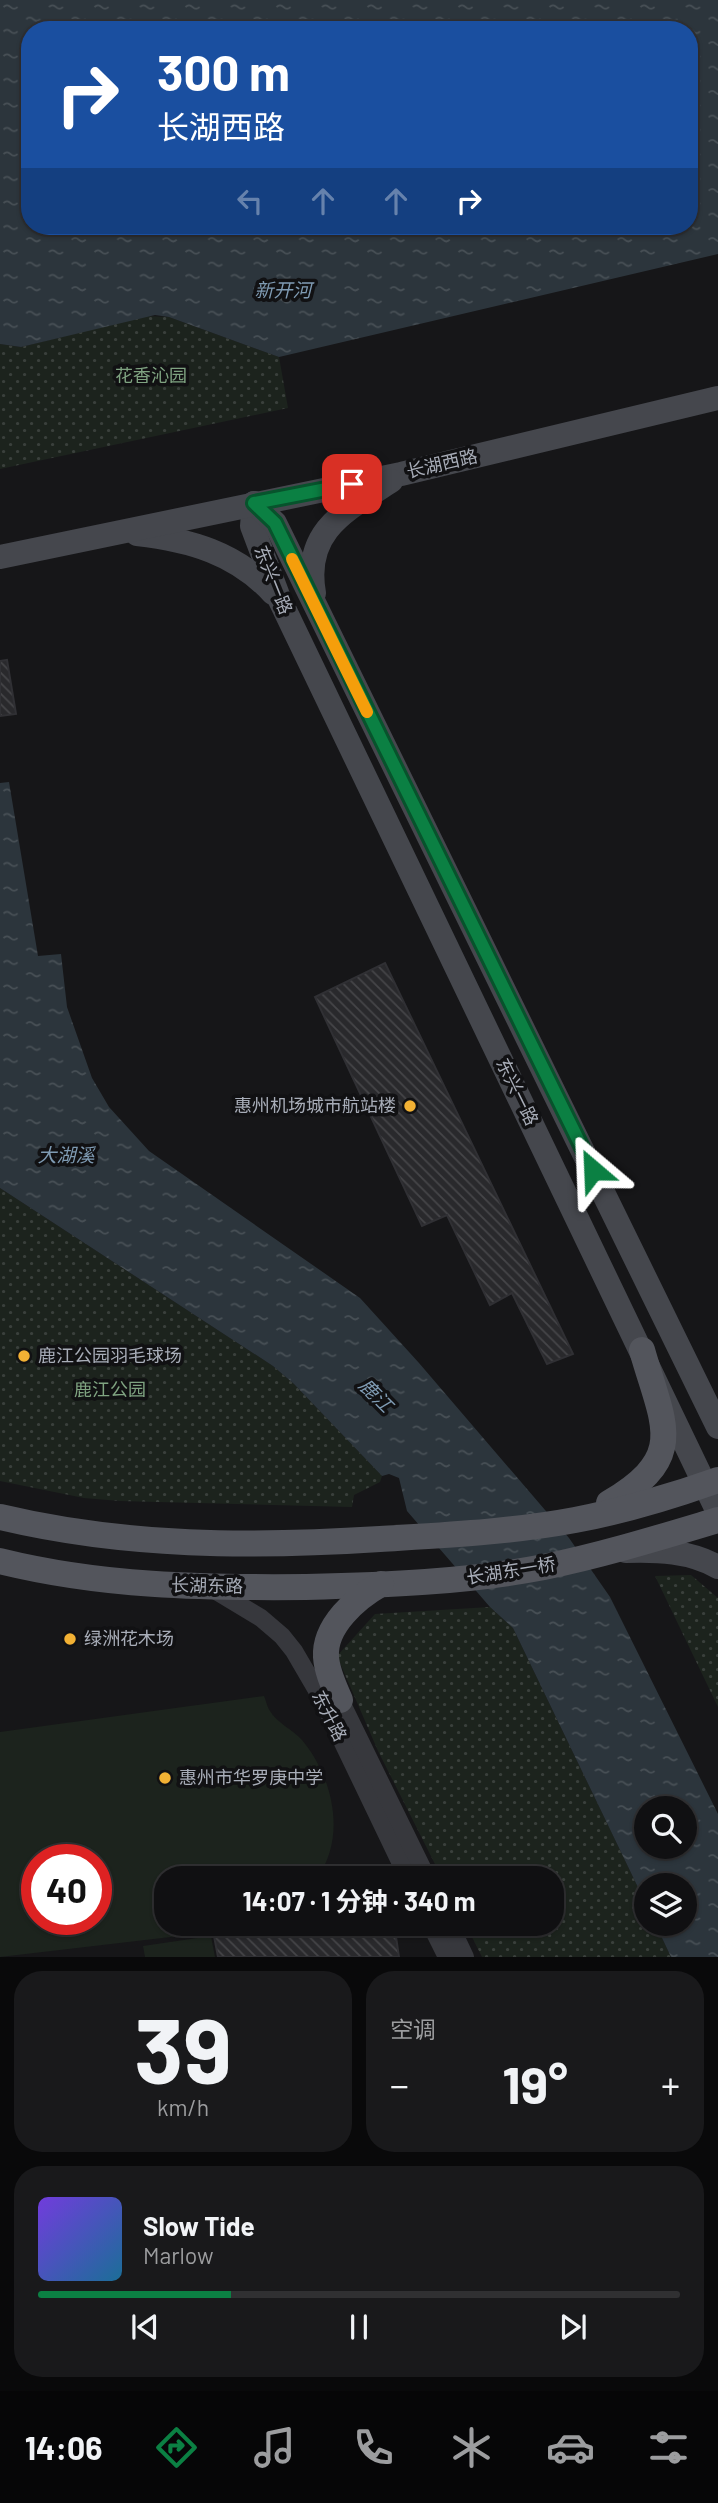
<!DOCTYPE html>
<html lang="zh">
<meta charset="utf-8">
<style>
:root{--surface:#101012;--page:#19191b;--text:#f1f3f6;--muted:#9c9d9f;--line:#303032;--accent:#0b8043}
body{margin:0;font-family:Barlow,"Noto Sans SC",sans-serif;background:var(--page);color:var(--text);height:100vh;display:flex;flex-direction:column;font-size:26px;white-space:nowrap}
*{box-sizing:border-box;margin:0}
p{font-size:23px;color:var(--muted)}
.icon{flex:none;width:38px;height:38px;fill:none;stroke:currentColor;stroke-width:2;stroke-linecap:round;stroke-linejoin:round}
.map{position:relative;height:1957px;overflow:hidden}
.sheet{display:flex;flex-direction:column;gap:14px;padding:14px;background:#09090a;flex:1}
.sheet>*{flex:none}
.banner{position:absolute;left:21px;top:21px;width:677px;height:214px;border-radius:28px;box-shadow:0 2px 5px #0004,0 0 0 2px var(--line);background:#1a4fa0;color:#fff;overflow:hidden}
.controls{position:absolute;left:634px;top:1796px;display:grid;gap:14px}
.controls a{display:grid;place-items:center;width:63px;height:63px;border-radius:50%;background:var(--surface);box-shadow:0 2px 5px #0004,0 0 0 2px var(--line);font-size:35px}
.speed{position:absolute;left:21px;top:1844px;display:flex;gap:14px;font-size:35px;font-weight:700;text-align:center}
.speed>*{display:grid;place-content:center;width:91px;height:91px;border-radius:50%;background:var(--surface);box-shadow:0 2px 5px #0004,0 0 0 2px var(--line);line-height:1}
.speed .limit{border:10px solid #d22;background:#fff;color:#111}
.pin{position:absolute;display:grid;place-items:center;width:60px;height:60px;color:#fff;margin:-30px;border-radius:14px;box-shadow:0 4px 10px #0006}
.me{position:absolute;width:77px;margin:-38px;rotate:334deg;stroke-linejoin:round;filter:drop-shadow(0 0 5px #0008)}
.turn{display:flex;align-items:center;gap:24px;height:147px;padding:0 21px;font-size:32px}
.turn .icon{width:91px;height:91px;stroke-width:2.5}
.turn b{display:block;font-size:49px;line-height:60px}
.lanes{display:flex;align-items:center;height:66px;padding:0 21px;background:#0003;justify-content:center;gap:35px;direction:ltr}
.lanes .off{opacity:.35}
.big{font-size:52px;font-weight:700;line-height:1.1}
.sheet .card{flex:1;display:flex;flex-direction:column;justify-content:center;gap:10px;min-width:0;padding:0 24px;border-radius:28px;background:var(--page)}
.sheet .dial{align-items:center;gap:0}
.dial b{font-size:91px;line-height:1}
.song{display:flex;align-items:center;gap:21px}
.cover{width:84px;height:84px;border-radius:10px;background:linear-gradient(135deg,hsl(260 70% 55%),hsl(200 70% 35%))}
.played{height:7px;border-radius:4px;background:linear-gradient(90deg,var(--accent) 30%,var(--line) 30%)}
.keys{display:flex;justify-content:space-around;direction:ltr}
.heat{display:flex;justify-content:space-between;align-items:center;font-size:38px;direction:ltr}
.sheet .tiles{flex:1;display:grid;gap:14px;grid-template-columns:1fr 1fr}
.card:last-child{grid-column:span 2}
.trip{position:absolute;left:154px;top:1866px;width:410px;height:70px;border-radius:28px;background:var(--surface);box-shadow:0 2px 5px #0004,0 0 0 2px var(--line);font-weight:700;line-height:70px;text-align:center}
.tab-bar{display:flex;height:112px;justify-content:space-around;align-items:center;background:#060607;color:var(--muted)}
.tab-bar .icon{width:49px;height:49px}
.tab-bar .active{color:var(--accent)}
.tab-bar b{font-size:32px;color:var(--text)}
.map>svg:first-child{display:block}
.park{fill:url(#park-dots)}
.pitch{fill:#1c231d;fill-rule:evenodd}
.water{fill:url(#water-ripples);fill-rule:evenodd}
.building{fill:url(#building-back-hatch);stroke:#303034;stroke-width:2}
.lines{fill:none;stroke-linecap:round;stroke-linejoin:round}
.street{stroke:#37383d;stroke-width:18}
.secondary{stroke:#45474d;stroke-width:24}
.primary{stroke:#53555c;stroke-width:26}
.route-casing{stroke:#07532c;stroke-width:18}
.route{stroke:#0b8043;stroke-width:12}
.slow{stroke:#f59e0b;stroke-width:12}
.poi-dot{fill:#f2b134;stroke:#111113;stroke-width:2.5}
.labels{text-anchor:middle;stroke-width:7;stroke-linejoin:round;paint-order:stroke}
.park-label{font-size:18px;fill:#7fa381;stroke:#111113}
.street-label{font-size:18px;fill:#a8adb8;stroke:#111113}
.poi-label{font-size:18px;fill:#a8adb8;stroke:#111113;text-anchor:start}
.water-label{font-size:19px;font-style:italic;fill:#7f9bb3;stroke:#111113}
</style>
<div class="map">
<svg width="718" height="1957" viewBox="0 0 718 1957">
<defs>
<pattern id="park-dots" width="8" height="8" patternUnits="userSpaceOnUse" patternTransform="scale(1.75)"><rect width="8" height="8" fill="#1c231d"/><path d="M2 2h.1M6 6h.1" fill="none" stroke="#3a403c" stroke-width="1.8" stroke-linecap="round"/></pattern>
<pattern id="water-ripples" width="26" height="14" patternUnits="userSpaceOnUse" patternTransform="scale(1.75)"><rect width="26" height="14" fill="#2c353c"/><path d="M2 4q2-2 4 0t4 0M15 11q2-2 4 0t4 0" fill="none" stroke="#485056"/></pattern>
<pattern id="building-back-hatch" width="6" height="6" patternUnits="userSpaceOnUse" patternTransform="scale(1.75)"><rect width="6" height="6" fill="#29292c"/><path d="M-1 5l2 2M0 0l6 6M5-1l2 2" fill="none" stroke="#454548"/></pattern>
</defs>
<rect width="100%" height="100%" fill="#161618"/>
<g class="park">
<polygon points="146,316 169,317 279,357 288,408 0,469 0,344 21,347"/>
<polygon points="0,1188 273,1366 294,1384 382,1476 380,1482 354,1495 352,1507 120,1501 84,1498 0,1481"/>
<polygon points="691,1575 718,1598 718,1707 655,1576"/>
<polygon points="490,1607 513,1628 646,1904 646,1923 655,1923 671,1957 482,1957 465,1923 551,1923 551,1878 442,1878 378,1751 337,1656 375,1614"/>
</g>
<g class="pitch">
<path d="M264,1696C266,1700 267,1707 270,1711C276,1722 293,1730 302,1740C333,1777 347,1837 317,1878H166V1923H253L222,1931L0,1957V1732ZM37,1860H96V1920H37Z"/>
<polygon points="211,1936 215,1957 145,1957 143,1946"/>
</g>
<g class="water">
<path d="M0,0H718V254L279,357L169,317L155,315L21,347L0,344ZM30,30H690V226H30Z"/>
<path d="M9,782L38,956L61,954L67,1007L92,1078L109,1107L149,1151L360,1298L419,1363L569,1538L610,1597L718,1814V1957H671L655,1923H684V1885H646V1904L513,1628L490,1607L407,1511L399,1478L389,1474L382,1476L294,1384L273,1366L0,1188V783ZM646,1808H684V1846H646Z"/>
</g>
<g class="building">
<polygon points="7,660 16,714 0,716 0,661"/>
<polygon points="385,963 573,1354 547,1364 512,1293 490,1305 447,1215 422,1226 315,997"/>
<polygon points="295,1923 394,1923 399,1957 218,1957 214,1936"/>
</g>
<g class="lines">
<g class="street">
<polyline points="213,1589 261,1618 282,1636 294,1651 322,1699 408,1878"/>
<polyline points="340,1700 427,1878"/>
<polyline points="430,1923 447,1957"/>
<polyline points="449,1923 465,1957"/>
</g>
<g class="secondary">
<polyline points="254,503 252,526 279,598 718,1512"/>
<polyline points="254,503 275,523 718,1427"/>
<path d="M137,534C190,540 236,553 273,593"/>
<polyline points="0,557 401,474 718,398"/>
<path d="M314,593C303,531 345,511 391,481"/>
<path d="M626,1551C657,1550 690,1551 718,1567"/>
</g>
<g class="primary">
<path d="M609,1503C689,1456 663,1425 642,1350"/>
<path d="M0,1517C125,1547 252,1547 380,1539C445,1535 511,1532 575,1520C619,1512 676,1495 718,1480"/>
<path d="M0,1561C101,1586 202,1588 306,1587C385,1585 466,1582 544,1567C603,1555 661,1537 718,1520"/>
<path d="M340,1700C334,1686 327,1672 326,1657C324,1626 356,1598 381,1584"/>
</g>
</g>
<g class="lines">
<g class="route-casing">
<polyline id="route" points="352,484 254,503 275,523 593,1170"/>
</g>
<use href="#route" class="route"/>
<polyline class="slow" points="292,559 367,712"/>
</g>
<g class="poi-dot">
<circle cx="410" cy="1106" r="7"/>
<circle cx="24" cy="1356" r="7"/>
<circle cx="70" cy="1639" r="7"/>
<circle cx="165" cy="1778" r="7"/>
</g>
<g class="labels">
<g class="park-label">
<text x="151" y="382">花香沁园</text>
<text x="110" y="1396">鹿江公园</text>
</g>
<g class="street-label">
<text transform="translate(442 464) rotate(-13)" y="6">长湖西路</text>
<text transform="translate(273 580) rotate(68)" y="6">东兴一路</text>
<text transform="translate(517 1092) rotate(64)" y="6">东兴一路</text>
<text transform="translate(511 1571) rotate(-9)" y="6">长湖东一桥</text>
<text transform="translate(207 1586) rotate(1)" y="6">长湖东路</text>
<text transform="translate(329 1716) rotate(63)" y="6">东升路</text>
</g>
<g class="poi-label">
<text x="396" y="1112" text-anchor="end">惠州机场城市航站楼</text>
<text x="38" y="1362">鹿江公园羽毛球场</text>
<text x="84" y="1645">绿洲花木场</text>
<text x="179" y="1784">惠州市华罗庚中学</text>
</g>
<g class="water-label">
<text x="283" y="297">新开河</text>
<text x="66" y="1162">大湖溪</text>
<text transform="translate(376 1395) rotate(45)" y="7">鹿江</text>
</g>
</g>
</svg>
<div class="controls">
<a><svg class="icon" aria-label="search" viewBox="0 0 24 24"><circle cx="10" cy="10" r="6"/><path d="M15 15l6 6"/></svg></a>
<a><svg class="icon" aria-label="layers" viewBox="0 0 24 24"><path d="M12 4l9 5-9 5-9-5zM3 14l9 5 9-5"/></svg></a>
</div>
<div class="speed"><div class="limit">40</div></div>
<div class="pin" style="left:352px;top:484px;background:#d93025"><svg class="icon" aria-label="arrive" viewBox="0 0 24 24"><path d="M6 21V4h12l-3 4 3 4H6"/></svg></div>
<svg class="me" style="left:593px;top:1170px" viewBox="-20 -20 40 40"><path d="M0-17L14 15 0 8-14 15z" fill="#0b8043" stroke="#fff" stroke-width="4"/></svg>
<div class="trip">14:07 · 1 分钟 · 340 m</div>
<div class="banner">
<div class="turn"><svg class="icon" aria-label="right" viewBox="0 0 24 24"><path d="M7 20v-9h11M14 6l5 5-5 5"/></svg><div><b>300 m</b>长湖西路</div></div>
<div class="lanes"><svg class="icon off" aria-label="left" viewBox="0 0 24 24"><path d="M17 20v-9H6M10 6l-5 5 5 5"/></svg><svg class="icon off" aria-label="ahead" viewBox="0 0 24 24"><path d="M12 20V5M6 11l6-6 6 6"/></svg><svg class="icon off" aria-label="ahead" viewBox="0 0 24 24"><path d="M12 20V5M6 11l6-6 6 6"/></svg><svg class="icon" aria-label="right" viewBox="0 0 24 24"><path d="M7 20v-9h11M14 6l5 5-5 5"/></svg></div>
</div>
</div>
<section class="sheet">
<div class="tiles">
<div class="card dial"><b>39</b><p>km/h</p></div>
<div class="card"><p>空调</p>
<div class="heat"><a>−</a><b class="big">19°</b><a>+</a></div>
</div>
<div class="card">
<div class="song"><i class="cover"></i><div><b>Slow Tide</b><p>Marlow</p></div></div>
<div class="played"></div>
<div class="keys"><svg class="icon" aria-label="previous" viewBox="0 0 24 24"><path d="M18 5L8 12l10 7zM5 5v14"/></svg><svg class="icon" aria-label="pause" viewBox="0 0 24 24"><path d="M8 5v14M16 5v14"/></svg><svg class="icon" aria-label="next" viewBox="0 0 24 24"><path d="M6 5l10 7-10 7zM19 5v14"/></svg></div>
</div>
</div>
</section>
<nav class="tab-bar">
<b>14:06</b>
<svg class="icon active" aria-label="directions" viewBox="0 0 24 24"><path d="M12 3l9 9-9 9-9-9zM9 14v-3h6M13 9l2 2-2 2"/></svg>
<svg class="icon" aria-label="music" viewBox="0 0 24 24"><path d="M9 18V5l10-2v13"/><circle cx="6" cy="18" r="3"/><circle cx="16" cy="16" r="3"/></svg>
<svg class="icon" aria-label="phone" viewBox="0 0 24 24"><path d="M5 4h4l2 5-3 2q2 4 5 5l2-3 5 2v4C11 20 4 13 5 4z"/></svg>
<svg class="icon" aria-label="climate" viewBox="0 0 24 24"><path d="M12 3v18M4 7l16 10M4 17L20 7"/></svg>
<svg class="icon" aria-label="car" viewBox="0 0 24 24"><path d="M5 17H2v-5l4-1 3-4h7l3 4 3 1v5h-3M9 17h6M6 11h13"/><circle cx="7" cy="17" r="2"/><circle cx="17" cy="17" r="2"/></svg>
<svg class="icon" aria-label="filters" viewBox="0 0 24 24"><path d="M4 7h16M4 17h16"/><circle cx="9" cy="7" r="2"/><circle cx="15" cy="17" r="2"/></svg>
</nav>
